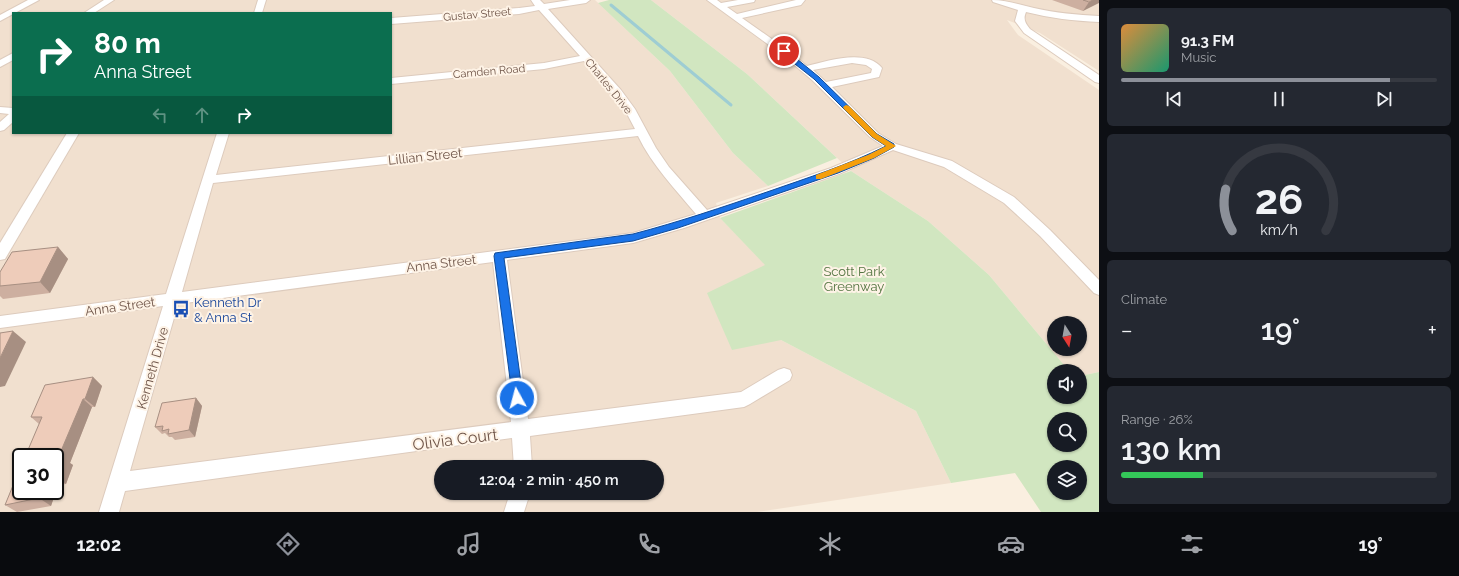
<!DOCTYPE html>
<meta charset="utf-8">
<style>
:root{--surface:#171b24;--page:#242831;--text:#f1f3f6;--muted:#9ea1a6;--line:#363941;--accent:#8c9099}
body{margin:0;font-family:Raleway,sans-serif;background:var(--page);color:var(--text);height:100vh;display:flex;flex-direction:column;font-size:15px;white-space:nowrap}
*{box-sizing:border-box;margin:0}
p{font-size:13px;color:var(--muted)}
.icon{flex:none;width:22px;height:22px;fill:none;stroke:currentColor;stroke-width:2;stroke-linecap:round;stroke-linejoin:round}
.map{position:relative;flex:1;overflow:hidden}
.side{display:flex;flex-direction:column;gap:8px;padding:8px;background:#0d0f14;width:360px}
.side>*{flex:none}
.top-card{position:absolute;left:12px;top:12px;width:380px;height:122px;border-radius:0px;box-shadow:0 1px 3px #0004;background:#0b6e4f;color:#fff;overflow:hidden}
.needle{width:26px;rotate:169deg}
.tools{position:absolute;left:1047px;top:316px;display:grid;gap:8px}
.tools a{display:grid;place-items:center;width:40px;height:40px;border-radius:50%;background:var(--surface);box-shadow:0 1px 3px #0004;font-size:20px}
.speed{position:absolute;left:12px;top:448px;display:flex;gap:8px;font-size:20px;font-weight:700;text-align:center}
.speed>*{display:grid;place-content:center;width:52px;height:52px;border-radius:50%;background:var(--surface);box-shadow:0 1px 3px #0004;line-height:1}
.speed .limit{border:2px solid #111;border-radius:6px;background:#fff;color:#111}
.pin{position:absolute;display:grid;place-items:center;width:34px;height:34px;color:#fff;margin:-17px;border:2px solid #fff;border-radius:50%;box-shadow:0 1px 4px #0007}
.me{position:absolute;width:44px;margin:-22px;rotate:353deg;stroke-linejoin:round;filter:drop-shadow(0 0 3px #0008)}
.turn{display:flex;align-items:center;gap:14px;height:84px;padding:0 16px;font-size:18px}
.turn .icon{width:52px;height:52px;stroke-width:2.5}
.turn b{display:block;font-size:28px;line-height:34px}
.lanes{display:flex;align-items:center;height:38px;padding:0 16px;background:#0003;justify-content:center;gap:20px;direction:ltr}
.lanes .off{opacity:.35}
.big{font-size:30px;font-weight:600;line-height:1.1}
.side .tile{flex:1;display:flex;flex-direction:column;justify-content:center;gap:6px;min-width:0;padding:0 14px;border-radius:6px;background:var(--page)}
.side .dial{align-items:center;gap:0}
.dial svg{height:104px;overflow:visible;fill:none;stroke:var(--line);stroke-width:7;stroke-linecap:round;text-anchor:middle}
.dial text{fill:var(--text);stroke:none}
.song{display:flex;align-items:center;gap:12px}
.cover{width:48px;height:48px;border-radius:6px;background:linear-gradient(135deg,hsl(30 70% 55%),hsl(160 70% 35%))}
.played{height:4px;border-radius:2px;background:linear-gradient(90deg,var(--accent) 85%,var(--line) 85%)}
.keys{display:flex;justify-content:space-around;direction:ltr}
.heat{display:flex;justify-content:space-between;align-items:center;font-size:22px;direction:ltr}
.charge{height:6px;border-radius:3px;background:linear-gradient(90deg,#34c759 26%,var(--line) 0)}
.trip{position:absolute;left:434px;top:460px;width:230px;height:40px;border-radius:20px;background:var(--surface);box-shadow:0 1px 3px #0004;font-weight:600;line-height:40px;text-align:center}
.dock{display:flex;height:64px;justify-content:space-around;align-items:center;background:#090b0e;color:var(--muted)}
.dock .icon{width:28px;height:28px}
.dock .current{color:var(--accent)}
.dock b{font-size:18px;color:var(--text)}
main{display:flex;flex:1;min-height:0}
.map>svg:first-child{display:block}
.residential{fill:#f1e0cf;fill-rule:evenodd}
.green{fill:#d1e6c0;fill-rule:evenodd}
.lines{fill:none;stroke-linecap:round;stroke-linejoin:round}
.stream{stroke:#9ecdd3;stroke-width:3}
.minor-casing{stroke:#ddcbbd;stroke-width:2}
.minor{fill:#fff;fill-rule:evenodd}
.wall{fill:#cdafa0}
.shaded-wall{fill:#a78f82}
.building{fill:#eeccba;stroke:#a78f82}
.route{fill:#1a73e8;stroke:#114b97}
.slow{fill:#f59e0b}
.labels{text-anchor:middle;stroke-width:4;stroke-linejoin:round;paint-order:stroke}
.far-street-label{font-size:11px;fill:#6f5549;stroke:#fef3e6}
.street-label{font-size:13px;fill:#6f5549;stroke:#fef3e6}
.park-label{font-size:13px;fill:#547542;stroke:#fef3e6}
.transit-label{font-size:13px;fill:#164399;stroke:#fef3e6;text-anchor:start}
.near-street-label{font-size:16px;fill:#6f5549;stroke:#fef3e6}
</style>
<main>
<div class="map">
<svg width="1099" height="512" viewBox="0 0 1099 512">
<rect width="100%" height="100%" fill="#faefe0"/>
<g class="residential">
<path d="M0,0H595L670,71L733,153L768,186L716,203L720,218L766,265L781,340L916,411L951,483L757,512H0ZM13,13H391V133H13ZM21,457H55V491H21ZM441,467H657V493H441Z"/>
<path d="M651,0H1099V71L1040,33L1007,20L1018,35L1099,90V372L1080,376V371H1069L989,275L928,221L851,171L747,74ZM1054,323H1080V349H1054Z"/>
</g>
<g class="green">
<polygon points="609,0 651,0 747,74 837,158 768,186 733,153 670,71 598,3"/>
<path d="M851,171L928,221L989,275L1069,371H1054V397H1080V376L1099,372V512H1041L1015,473L951,483L916,411L781,340L732,350L707,293L765,265L720,218ZM1054,419H1080V445H1054ZM1054,467H1080V493H1054Z"/>
</g>
<g class="lines">
<polyline class="stream" points="611,5 731,105"/>
<g class="minor-casing">
<g id="minor">
<polygon points="28,0 39,0 0,21 0,15"/>
<polygon points="104,0 114,0 94,13 84,13"/>
<polygon points="258,0 266,0 262,13 254,13"/>
<path d="M531,0H540L544,4L570,0H590L586,3L548,9L621,90L635,109L656,148L669,167L707,210L831,168L883,146L870,137L812,80L780,53L707,0H717L721,3L738,0H755L754,2L727,7L737,14L796,0H805L801,5L742,18L786,49L807,66C827,61 866,48 882,68L879,77L832,87L878,133L896,144L952,161L1014,197L1050,230L1099,280V295L1094,293L1040,236L1004,203L944,167L893,150L839,174L684,228L633,243L507,260L528,419L741,392L778,370L784,368L790,370L792,375L790,380L750,404L744,407L530,436L532,467H514L512,438L125,491L119,512H99L163,306L0,328V316L166,294L217,133H229L216,175L635,129L625,110L584,61L544,69L391,84V78L544,63L580,56L539,10L519,14L391,24V18L519,8L535,6ZM852,63L866,65L872,69L871,73L826,82L813,70ZM638,136C652,165 675,189 696,214L633,233L182,292L213,183ZM493,262L511,422L130,471L178,304Z"/>
<path d="M992,0C1007,0 1020,5 1034,8C1056,13 1077,15 1099,16V22C1074,21 1050,18 1026,12C1023,19 1025,23 1030,29L1099,75V83L1095,82L1024,33L1015,21L1018,10L993,2Z"/>
<polygon points="13,53 13,60 0,67 0,60"/>
<polygon points="0,107 13,108 13,122 4,130 0,131 0,122 9,114 0,113"/>
<polygon points="67,133 79,133 5,259 0,260 0,243"/>
<polygon points="510,493 530,493 524,512 504,512"/>
</g>
</g>
<use href="#minor" class="minor"/>
</g>
<g class="wall">
<polygon points="1052,0 1099,0 1083,11"/>
<polygon points="58,247 68,259 50,293 3,299 0,296 0,272"/>
<polygon points="93,377 102,386 95,407 92,407 70,463 73,465 66,484 58,485 51,506 17,512 5,505 55,491 55,457 39,424 31,417"/>
<polygon points="196,398 202,406 195,437 175,440 172,437 169,437 165,433 162,434 155,427"/>
</g>
<g class="shaded-wall">
<polygon points="1093,0 1099,0 1099,3 1083,11 1089,2"/>
<polygon points="58,247 68,259 50,293 40,282"/>
<polygon points="13,331 26,342 5,386 0,387 0,358"/>
<polygon points="93,377 102,386 95,407 85,399"/>
<polygon points="196,398 202,406 195,437 189,430"/>
<polygon points="83,399 92,407 70,463 73,465 66,484 55,476 58,458"/>
<polygon points="55,483 58,485 51,506 39,498 42,491 55,491"/>
</g>
<g class="building">
<polygon points="1083,0 1093,0 1089,2"/>
<polygon points="58,247 40,282 0,286 0,272 12,252"/>
<polygon points="13,331 0,358 0,333"/>
<polygon points="93,377 85,399 83,399 58,458 62,457 55,476 55,457 25,457 42,417 31,417 45,385"/>
<polygon points="196,398 189,430 168,434 169,429 162,431 163,426 155,427 162,403"/>
<polygon points="21,466 21,491 42,491 39,498 5,505"/>
</g>
<path class="route" d="M781,50H786L819,77L877,134L894,144V147L874,158L838,173L678,228L633,241L504,258L523,398L521,402L517,403L513,402L494,256L495,253L633,234C679,222 723,207 767,192C807,178 848,165 886,146L872,137L814,79L781,53Z"/>
<polygon class="slow" points="846,105 849,106 877,134 896,146 874,158 821,179 816,179 816,175 868,155 886,146 872,137 844,109 843,107"/>
<defs>
<g id="bus-bare" transform="scale(1.38)"><path d="M-5-6H5V4H4V6H2V4H-2V6H-4V4H-5ZM-3.5-4V0h7V-4ZM-3.5 1.2v1.5H-2V1.2ZM2 1.2v1.5H3.5V1.2Z" fill="#1a4fb4" stroke="#fef3e6" stroke-width="2.5" paint-order="stroke"/></g>
</defs>
<g fill-rule="evenodd">
<use href="#bus-bare" x="181" y="309"/>
</g>
<g class="labels">
<g class="far-street-label">
<text transform="translate(477 14) rotate(-5)" y="4">Gustav Street</text>
<text transform="translate(489 71) rotate(-5)" y="4">Camden Road</text>
<text transform="translate(609 86) rotate(51)" y="4">Charles Drive</text>
</g>
<g class="street-label">
<text transform="translate(425 156) rotate(-6)" y="5">Lillian Street</text>
<text transform="translate(441 263) rotate(-7)" y="5">Anna Street</text>
<text transform="translate(120 306) rotate(-8)" y="5">Anna Street</text>
<text transform="translate(152 368) rotate(-74)" y="5">Kenneth Drive</text>
</g>
<g class="park-label">
<text x="854" y="276">Scott Park<tspan x="854" dy="15">Greenway</tspan></text>
</g>
<g class="transit-label">
<text x="194" y="307">Kenneth Dr<tspan x="194" dy="15">&amp; Anna St</tspan></text>
</g>
<g class="near-street-label">
<text transform="translate(455 439) rotate(-7)" y="6">Olivia Court</text>
</g>
</g>
</svg>
<div class="tools">
<a><svg class="needle" viewBox="-14 -14 28 28"><path d="M0-13l5 13h-10z" fill="#e53935"/><path d="M0 13l5-13h-10z" fill="#9ea1a6"/></svg></a>
<a><svg class="icon" aria-label="sound" viewBox="0 0 24 24"><path d="M4 9h4l5-4v14l-5-4H4zM17 9q2 3 0 6"/></svg></a>
<a><svg class="icon" aria-label="search" viewBox="0 0 24 24"><circle cx="10" cy="10" r="6"/><path d="M15 15l6 6"/></svg></a>
<a><svg class="icon" aria-label="layers" viewBox="0 0 24 24"><path d="M12 4l9 5-9 5-9-5zM3 14l9 5 9-5"/></svg></a>
</div>
<div class="speed"><div class="limit">30</div></div>
<div class="pin" style="left:784px;top:51px;background:#d93025"><svg class="icon" aria-label="arrive" viewBox="0 0 24 24"><path d="M6 21V4h12l-3 4 3 4H6"/></svg></div>
<svg class="me" style="left:517px;top:398px" viewBox="-20 -20 40 40"><circle r="17" fill="#1a73e8" stroke="#fff" stroke-width="3"/><path d="M0-11L8 9 0 5-8 9z" fill="#fff"/></svg>
<div class="trip">12:04 · 2 min · 450 m</div>
<div class="top-card">
<div class="turn"><svg class="icon" aria-label="right" viewBox="0 0 24 24"><path d="M7 20v-9h11M14 6l5 5-5 5"/></svg><div><b>80 m</b>Anna Street</div></div>
<div class="lanes"><svg class="icon off" aria-label="left" viewBox="0 0 24 24"><path d="M17 20v-9H6M10 6l-5 5 5 5"/></svg><svg class="icon off" aria-label="ahead" viewBox="0 0 24 24"><path d="M12 20V5M6 11l6-6 6 6"/></svg><svg class="icon" aria-label="right" viewBox="0 0 24 24"><path d="M7 20v-9h11M14 6l5 5-5 5"/></svg></div>
</div>
</div>
<section class="side">
<div class="tile">
<div class="song"><i class="cover"></i><div><b>91.3 FM</b><p>Music</p></div></div>
<div class="played"></div>
<div class="keys"><svg class="icon" aria-label="previous" viewBox="0 0 24 24"><path d="M18 5L8 12l10 7zM5 5v14"/></svg><svg class="icon" aria-label="pause" viewBox="0 0 24 24"><path d="M8 5v14M16 5v14"/></svg><svg class="icon" aria-label="next" viewBox="0 0 24 24"><path d="M6 5l10 7-10 7zM19 5v14"/></svg></div>
</div>
<div class="tile dial"><svg viewBox="0 0 100 80">
<path d="M14 69A42 42 0 1 1 86 69"/>
<path d="M14 69A42 42 0 0 1 9 37" stroke="#8c9099"/>
<text x="50" y="56" font-size="32" font-weight="700">26</text>
<text x="50" y="72" font-size="11">km/h</text>
</svg></div>
<div class="tile"><p>Climate</p>
<div class="heat"><a>−</a><b class="big">19°</b><a>+</a></div>
</div>
<div class="tile"><p>Range · 26%</p><b class="big">130 km</b><div class="charge"></div></div>
</section>
</main>
<nav class="dock">
<b>12:02</b>
<svg class="icon current" aria-label="directions" viewBox="0 0 24 24"><path d="M12 3l9 9-9 9-9-9zM9 14v-3h6M13 9l2 2-2 2"/></svg>
<svg class="icon" aria-label="music" viewBox="0 0 24 24"><path d="M9 18V5l10-2v13"/><circle cx="6" cy="18" r="3"/><circle cx="16" cy="16" r="3"/></svg>
<svg class="icon" aria-label="phone" viewBox="0 0 24 24"><path d="M5 4h4l2 5-3 2q2 4 5 5l2-3 5 2v4C11 20 4 13 5 4z"/></svg>
<svg class="icon" aria-label="climate" viewBox="0 0 24 24"><path d="M12 3v18M4 7l16 10M4 17L20 7"/></svg>
<svg class="icon" aria-label="car" viewBox="0 0 24 24"><path d="M5 17H2v-5l4-1 3-4h7l3 4 3 1v5h-3M9 17h6M6 11h13"/><circle cx="7" cy="17" r="2"/><circle cx="17" cy="17" r="2"/></svg>
<svg class="icon" aria-label="filters" viewBox="0 0 24 24"><path d="M4 7h16M4 17h16"/><circle cx="9" cy="7" r="2"/><circle cx="15" cy="17" r="2"/></svg>
<b>19°</b>
</nav>
